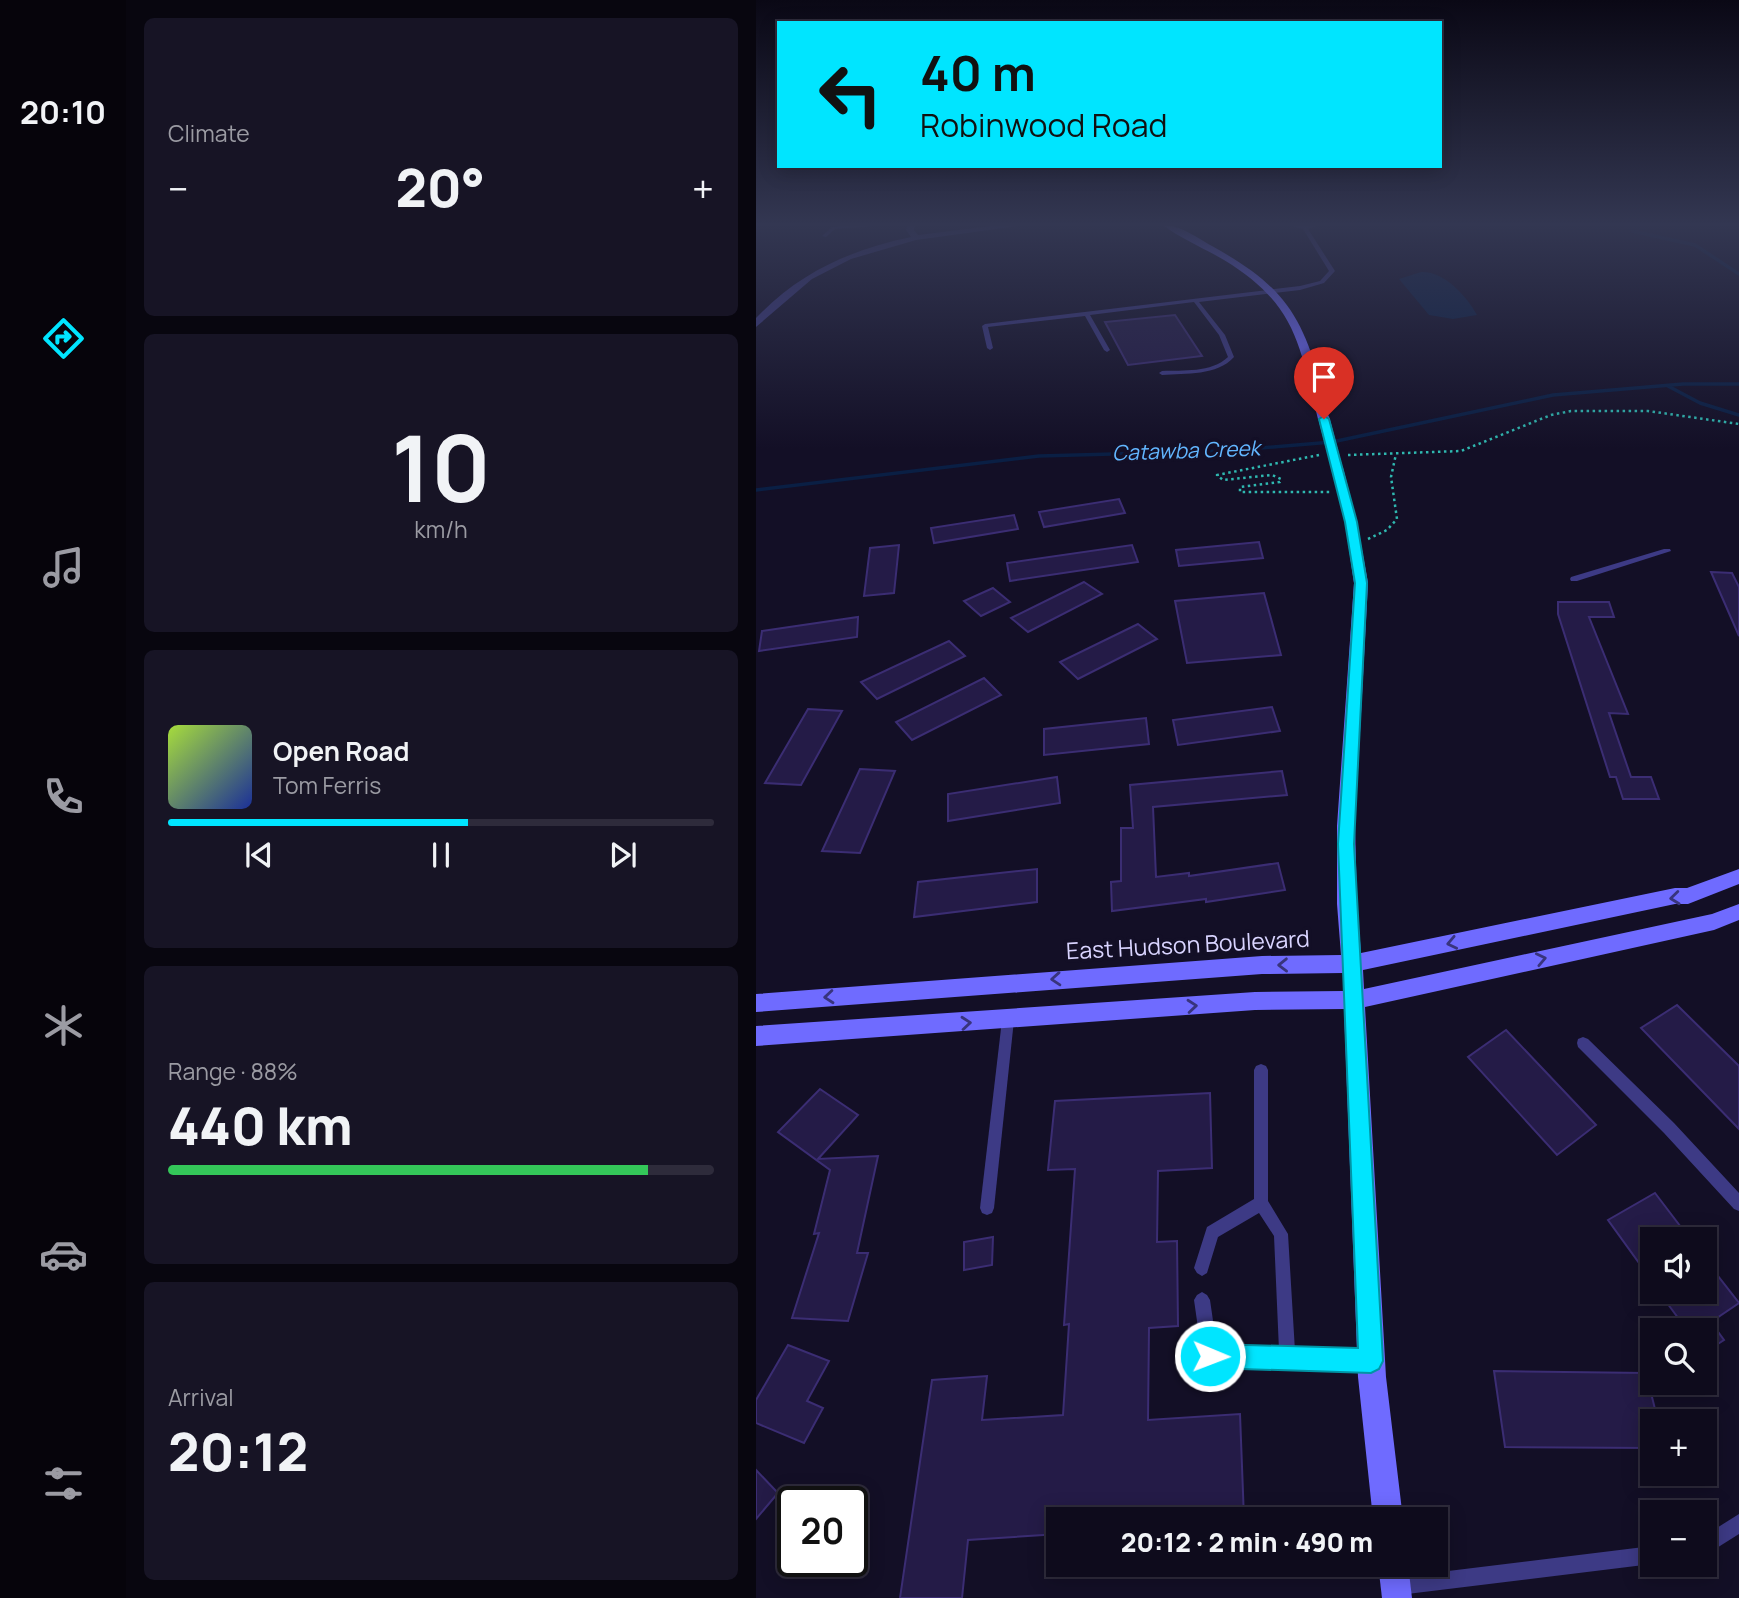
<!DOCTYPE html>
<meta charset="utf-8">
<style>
:root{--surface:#0e0b1c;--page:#171425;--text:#f1f3f6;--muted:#9b9ba3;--line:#2e2b3b;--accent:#00e5ff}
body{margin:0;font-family:Manrope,sans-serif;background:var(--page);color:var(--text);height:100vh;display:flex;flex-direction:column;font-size:26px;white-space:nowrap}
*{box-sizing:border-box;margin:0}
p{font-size:23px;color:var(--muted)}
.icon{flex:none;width:38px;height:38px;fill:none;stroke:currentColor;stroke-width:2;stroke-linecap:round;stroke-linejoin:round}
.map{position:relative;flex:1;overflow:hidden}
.side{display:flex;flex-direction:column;gap:18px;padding:18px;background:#08060f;width:630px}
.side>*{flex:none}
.top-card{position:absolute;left:21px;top:21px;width:665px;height:147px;border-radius:0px;box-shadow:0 4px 18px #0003,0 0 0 2px var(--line);background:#00e5ff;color:#111;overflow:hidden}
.tools{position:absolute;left:884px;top:1227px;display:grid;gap:14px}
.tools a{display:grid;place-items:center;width:77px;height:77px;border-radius:0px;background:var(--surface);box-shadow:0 4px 18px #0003,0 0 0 2px var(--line);font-size:35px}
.speed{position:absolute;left:21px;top:1486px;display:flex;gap:14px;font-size:35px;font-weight:700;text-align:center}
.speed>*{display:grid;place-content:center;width:91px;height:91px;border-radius:50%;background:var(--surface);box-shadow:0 4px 18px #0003,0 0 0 2px var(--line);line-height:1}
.speed .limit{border:4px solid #111;border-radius:10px;background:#fff;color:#111}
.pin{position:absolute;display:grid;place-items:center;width:60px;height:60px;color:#fff;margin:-72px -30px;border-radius:50% 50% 50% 0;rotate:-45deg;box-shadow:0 0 7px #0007}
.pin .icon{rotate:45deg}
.me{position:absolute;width:77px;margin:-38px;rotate:91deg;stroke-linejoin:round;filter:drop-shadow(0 0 5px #0008)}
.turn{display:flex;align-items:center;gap:24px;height:147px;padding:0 28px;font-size:32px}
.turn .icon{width:91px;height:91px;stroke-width:2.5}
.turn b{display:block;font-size:49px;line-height:60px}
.big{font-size:52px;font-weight:800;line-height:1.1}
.side .card{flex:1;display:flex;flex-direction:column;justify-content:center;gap:10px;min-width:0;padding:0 24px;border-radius:10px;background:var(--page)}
.side .dial{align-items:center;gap:0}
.dial b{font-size:91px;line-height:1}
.song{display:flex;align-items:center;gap:21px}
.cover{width:84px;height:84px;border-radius:10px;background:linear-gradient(135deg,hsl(80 70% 55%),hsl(230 70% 35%))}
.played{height:7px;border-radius:4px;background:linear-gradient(90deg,var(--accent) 55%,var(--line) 55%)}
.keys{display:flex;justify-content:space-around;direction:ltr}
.heat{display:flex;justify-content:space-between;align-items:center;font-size:38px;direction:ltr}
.charge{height:10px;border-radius:5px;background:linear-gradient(90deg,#34c759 88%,var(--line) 0)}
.trip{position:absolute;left:290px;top:1507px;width:402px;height:70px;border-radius:0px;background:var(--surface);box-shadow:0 4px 18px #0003,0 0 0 2px var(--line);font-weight:800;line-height:70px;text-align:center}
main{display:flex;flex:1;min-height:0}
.tabs{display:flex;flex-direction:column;width:126px;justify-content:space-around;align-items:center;background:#06040b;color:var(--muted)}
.tabs .icon{width:49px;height:49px}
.tabs .current{color:var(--accent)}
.tabs b{font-size:32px;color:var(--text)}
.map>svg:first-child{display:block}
.water{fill:#0a1f44}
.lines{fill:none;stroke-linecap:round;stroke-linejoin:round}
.stream{stroke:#0a1f44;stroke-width:3.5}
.building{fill:#241b47;stroke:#3b2d73;stroke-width:2}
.path{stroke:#2fb8b0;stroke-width:2.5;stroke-dasharray:2.5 3.5;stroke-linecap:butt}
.service{fill:#3d3a85;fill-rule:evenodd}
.minor{fill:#3d3a85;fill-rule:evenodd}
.secondary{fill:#6f6bff;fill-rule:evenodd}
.secondary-bridge{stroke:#6f6bff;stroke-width:11}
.oneway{stroke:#38347d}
.route{fill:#00e5ff;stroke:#0095a6;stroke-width:2}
.labels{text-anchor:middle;stroke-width:7;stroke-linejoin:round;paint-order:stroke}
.far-water-label{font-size:21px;font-style:italic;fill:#62b6ff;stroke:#130f26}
.street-label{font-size:23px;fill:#d9d4ff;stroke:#130f26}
</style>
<main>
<nav class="tabs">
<b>20:10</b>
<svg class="icon current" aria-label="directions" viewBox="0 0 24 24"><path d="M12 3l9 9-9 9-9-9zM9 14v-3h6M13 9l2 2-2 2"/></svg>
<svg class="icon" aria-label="music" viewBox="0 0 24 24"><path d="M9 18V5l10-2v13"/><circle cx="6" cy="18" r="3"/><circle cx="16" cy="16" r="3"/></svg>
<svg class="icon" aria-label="phone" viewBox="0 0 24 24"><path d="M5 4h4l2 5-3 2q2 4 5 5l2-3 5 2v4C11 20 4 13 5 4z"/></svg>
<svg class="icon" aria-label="climate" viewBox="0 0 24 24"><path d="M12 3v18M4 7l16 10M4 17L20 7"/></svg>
<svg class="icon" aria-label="car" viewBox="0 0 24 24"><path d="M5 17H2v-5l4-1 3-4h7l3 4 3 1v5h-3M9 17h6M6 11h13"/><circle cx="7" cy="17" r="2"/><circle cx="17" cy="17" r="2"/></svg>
<svg class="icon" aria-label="filters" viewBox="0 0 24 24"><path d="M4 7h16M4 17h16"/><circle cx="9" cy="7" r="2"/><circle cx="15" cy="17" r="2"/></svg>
</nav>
<section class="side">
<div class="card"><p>Climate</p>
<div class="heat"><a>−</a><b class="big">20°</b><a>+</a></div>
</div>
<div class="card dial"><b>10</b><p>km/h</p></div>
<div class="card">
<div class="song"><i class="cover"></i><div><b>Open Road</b><p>Tom Ferris</p></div></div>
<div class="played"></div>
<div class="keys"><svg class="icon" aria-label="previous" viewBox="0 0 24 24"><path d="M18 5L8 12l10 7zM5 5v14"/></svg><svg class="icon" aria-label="pause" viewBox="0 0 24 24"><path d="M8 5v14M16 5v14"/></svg><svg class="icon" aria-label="next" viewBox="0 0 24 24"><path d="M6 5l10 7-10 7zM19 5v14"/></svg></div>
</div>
<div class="card"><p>Range · 88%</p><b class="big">440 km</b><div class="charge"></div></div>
<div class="card"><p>Arrival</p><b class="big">20:12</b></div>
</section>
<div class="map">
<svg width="983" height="1598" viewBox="0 0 983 1598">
<rect width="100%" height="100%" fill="#130f26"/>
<path class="water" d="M665,272C689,271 711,297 721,315L697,319L673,315L643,279Z"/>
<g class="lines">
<g class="stream">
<polyline points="876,231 939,245 983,274"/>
<polyline points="912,386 944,403 983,415"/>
<polyline points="0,490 283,456 469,451 576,442 797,395 927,384 983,384"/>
</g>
</g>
<g class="building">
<polygon points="419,315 446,356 372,365 349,322"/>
<polygon points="363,499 369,513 288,527 283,512"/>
<polygon points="258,515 262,529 178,543 175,528"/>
<polygon points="503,542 507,558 423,566 420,550"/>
<polygon points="143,545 138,593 108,596 114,548"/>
<polygon points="376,545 382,562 254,581 251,563"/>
<polygon points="955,572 976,573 983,587 983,636"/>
<polygon points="328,582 346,594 272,632 255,618"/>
<polygon points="237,588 254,602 225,616 208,601"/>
<polygon points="508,593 525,655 431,663 419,601"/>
<polygon points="802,602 853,602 858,617 833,617 872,714 853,713 875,777 895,777 903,799 867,799 860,777 854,777 802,614"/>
<polygon points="102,617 101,637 3,651 6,631"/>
<polygon points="382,624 401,639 322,679 304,662"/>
<polygon points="193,641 209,656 121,699 105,682"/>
<polygon points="228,678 245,695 156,740 140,722"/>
<polygon points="516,707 524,731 422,745 417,720"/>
<polygon points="52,709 86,711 45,785 9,783"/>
<polygon points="390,718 393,744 288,755 288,729"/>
<polygon points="104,769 139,771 104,853 66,851"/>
<polygon points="526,771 531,795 397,807 400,877 433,873 433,876 522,863 529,890 450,902 450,899 356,911 355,882 365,881 365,828 377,828 374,785"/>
<polygon points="301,777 304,803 192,821 192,794"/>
<polygon points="281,869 281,902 158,917 162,882"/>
<polygon points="921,1005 983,1066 983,1129 885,1028"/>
<polygon points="750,1030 840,1125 801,1155 712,1057"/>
<polygon points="64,1089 102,1115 62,1159 122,1156 101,1253 112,1253 92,1321 36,1318 63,1233 58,1234 74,1170 22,1132"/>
<polygon points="454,1093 456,1168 402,1171 401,1242 421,1241 422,1326 393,1328 392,1420 484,1414 488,1519 303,1519 303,1534 212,1540 206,1598 144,1598 176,1380 231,1376 226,1420 307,1415 313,1324 308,1325 319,1169 292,1170 299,1101"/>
<polygon points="899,1193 934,1239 896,1239 896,1281 852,1220"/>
<polygon points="237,1237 236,1265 208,1270 208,1242"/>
<polygon points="948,1258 983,1303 955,1322 968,1340 948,1353 948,1330 931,1330 903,1292 948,1292"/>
<polygon points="32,1345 73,1361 51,1401 67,1408 48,1443 0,1423 0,1400"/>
<polygon points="738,1371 890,1373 902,1421 896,1421 896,1448 749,1447"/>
<polygon points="0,1470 22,1493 0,1519"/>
</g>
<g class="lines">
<g class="path">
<polyline points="563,455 461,475 467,480 516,475 525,479 524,482 484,487 484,492 574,492"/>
<polyline points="592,455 705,451 795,415 815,411 892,411 983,424"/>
<polyline points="612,539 631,530 641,519 635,477 640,454"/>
</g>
<g class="service">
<polygon points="99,225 131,225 79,229 70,237 66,236 76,227"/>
<path d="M532,225H563L552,229L579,271L568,283L544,290L443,302L469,335L478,357C461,376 430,373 406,375L403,373L406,371C427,370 455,373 472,357L463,335L438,302L334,315L354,350L351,352L348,350L329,316L232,327L237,348L234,350L231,348L226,326L229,324L544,286L564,281L573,271L547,229Z"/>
<polygon points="908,549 914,549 915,551 821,581 815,581 814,579 815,577"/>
<polygon points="252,1014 256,1016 258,1020 238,1208 236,1213 231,1215 226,1213 224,1208 246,1020 248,1016"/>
<polygon points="827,1037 832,1039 918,1123 983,1193 983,1211 978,1209 908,1133 822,1047 821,1043 822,1039"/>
<polygon points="505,1064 510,1066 512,1070 512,1201 532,1234 539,1351 615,1353 621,1355 623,1361 621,1367 615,1369 454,1364 448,1362 446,1356 438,1300 441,1295 446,1292 451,1295 454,1300 461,1348 523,1350 518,1236 503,1213 462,1237 451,1273 446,1276 441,1273 438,1268 451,1227 498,1199 498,1070 500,1066"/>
<polygon points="983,1514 983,1534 948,1556 948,1536"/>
<polygon points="896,1546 896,1564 643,1595 636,1593 634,1586 636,1579 643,1577"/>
</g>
<path class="minor" d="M151,225H159L158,230L162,235L243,225H269L160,240L95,259L56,279L0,327V318C44,272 94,250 155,237L150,230Z"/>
<g class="secondary">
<path d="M407,225C425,225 441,238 456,246C524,284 545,311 565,385C567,396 574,411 572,421L562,419C543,343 540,304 468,260C448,248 425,239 407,225Z"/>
<polygon points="581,464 587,468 601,522 612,583 599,826 601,904 605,953 919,888 931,888 983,869 983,884 932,904 919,904 607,970 608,989 956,914 983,904 983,920 958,930 609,1007 630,1377 647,1519 617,1519 602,1377 588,1009 499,1010 0,1046 0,1026 499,992 587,991 587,973 506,974 0,1012 0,994 506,956 585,955 581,904 581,826 598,583 589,522 575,468"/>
<polygon points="622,1564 652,1564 656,1598 626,1598"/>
</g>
<polyline class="secondary-bridge" points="568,419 581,468"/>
</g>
<defs><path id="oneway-chevron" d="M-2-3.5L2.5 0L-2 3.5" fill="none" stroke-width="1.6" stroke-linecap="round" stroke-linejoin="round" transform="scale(1.75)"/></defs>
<g class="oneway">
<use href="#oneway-chevron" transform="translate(919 898) rotate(174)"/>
<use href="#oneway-chevron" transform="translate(696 943) rotate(168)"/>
<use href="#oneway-chevron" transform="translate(785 959) rotate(-12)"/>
<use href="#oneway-chevron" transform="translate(527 965) rotate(179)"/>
<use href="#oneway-chevron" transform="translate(300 979) rotate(176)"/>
<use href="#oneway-chevron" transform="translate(73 997) rotate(175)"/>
<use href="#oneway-chevron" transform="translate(436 1006) rotate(-5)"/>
<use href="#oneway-chevron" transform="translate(210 1023) rotate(-5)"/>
</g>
<linearGradient id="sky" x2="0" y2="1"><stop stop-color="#0a0815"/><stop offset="0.5" stop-color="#333752"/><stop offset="1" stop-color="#333752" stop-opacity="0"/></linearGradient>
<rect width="983" height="449" fill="url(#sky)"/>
<polygon class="route" points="568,416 573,419 601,522 611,583 598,844 627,1361 623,1369 615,1373 454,1368 446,1365 442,1356 446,1347 454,1344 602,1348 582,844 599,583 589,522 563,419"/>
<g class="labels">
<g class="far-water-label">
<text transform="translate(430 451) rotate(-2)" y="7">Catawba Creek</text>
</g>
<g class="street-label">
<text transform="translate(432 945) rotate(-3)" y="8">East Hudson Boulevard</text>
</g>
</g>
</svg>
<div class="tools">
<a><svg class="icon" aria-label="sound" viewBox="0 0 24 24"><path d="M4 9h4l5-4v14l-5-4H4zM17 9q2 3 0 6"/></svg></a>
<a><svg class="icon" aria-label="search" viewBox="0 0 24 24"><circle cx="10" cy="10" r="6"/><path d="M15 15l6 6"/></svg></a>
<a>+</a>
<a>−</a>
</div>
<div class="speed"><div class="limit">20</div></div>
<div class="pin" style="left:568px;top:419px;background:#d93025"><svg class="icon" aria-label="arrive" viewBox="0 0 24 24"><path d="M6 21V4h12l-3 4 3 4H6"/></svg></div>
<svg class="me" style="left:454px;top:1356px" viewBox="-20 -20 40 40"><circle r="17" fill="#00e5ff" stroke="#fff" stroke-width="3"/><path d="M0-11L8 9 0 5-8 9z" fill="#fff"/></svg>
<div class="trip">20:12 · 2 min · 490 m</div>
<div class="top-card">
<div class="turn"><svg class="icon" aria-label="left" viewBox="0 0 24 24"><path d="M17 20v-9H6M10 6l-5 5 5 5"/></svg><div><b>40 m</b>Robinwood Road</div></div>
</div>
</div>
</main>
